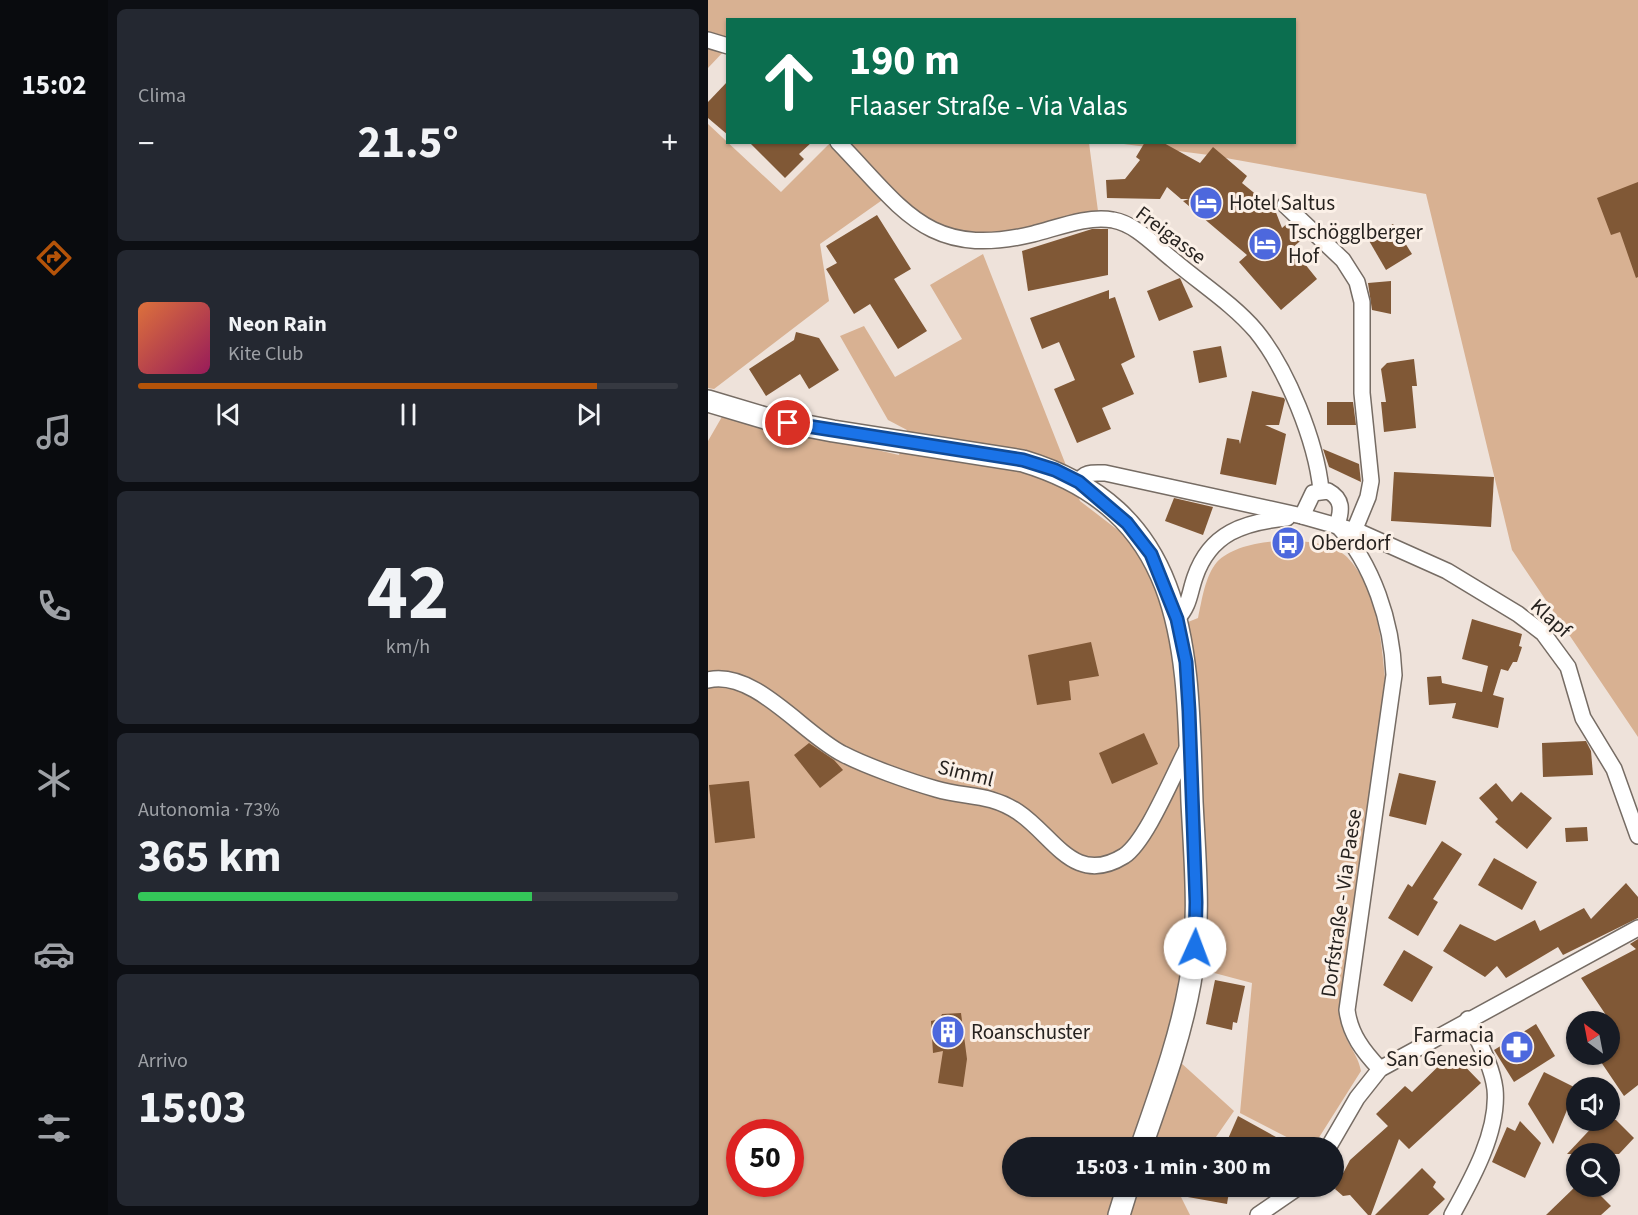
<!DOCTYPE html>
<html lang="it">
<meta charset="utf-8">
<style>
:root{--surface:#171b24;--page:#242831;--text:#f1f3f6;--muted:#9ea1a6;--line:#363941;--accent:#b45309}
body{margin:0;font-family:"Source Sans 3",sans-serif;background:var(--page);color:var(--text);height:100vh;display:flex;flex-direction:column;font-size:22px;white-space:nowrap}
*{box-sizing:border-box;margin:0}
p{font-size:20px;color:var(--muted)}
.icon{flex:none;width:33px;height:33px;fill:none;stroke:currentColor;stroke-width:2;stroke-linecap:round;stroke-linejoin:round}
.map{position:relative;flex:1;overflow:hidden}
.sheet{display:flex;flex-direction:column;gap:9px;padding:9px;background:#0d0f14;width:600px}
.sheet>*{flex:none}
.top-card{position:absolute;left:18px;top:18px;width:570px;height:126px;border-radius:0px;box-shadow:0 2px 4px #0004;background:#0b6e4f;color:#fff;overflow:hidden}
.needle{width:39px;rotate:328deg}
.buttons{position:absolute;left:858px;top:1011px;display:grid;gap:12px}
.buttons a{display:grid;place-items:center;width:54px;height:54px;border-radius:50%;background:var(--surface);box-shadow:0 2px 4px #0004;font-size:30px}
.speed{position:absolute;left:18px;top:1119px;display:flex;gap:12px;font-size:30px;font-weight:700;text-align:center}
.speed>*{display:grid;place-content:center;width:78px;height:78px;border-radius:50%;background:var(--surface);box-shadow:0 2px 4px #0004;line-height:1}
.speed .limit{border:9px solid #d22;background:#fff;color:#111}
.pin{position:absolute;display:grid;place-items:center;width:51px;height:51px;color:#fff;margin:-26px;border:3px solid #fff;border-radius:50%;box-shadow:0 2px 6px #0007}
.me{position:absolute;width:66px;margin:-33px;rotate:2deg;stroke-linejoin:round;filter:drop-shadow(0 0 4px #0008)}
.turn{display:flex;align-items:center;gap:21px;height:126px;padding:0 24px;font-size:27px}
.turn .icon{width:78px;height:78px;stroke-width:2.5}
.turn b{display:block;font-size:42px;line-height:51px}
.big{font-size:45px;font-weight:700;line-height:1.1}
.sheet .widget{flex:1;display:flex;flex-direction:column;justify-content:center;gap:9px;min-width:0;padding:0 21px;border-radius:9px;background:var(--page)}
.sheet .dial{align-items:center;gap:0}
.dial b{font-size:78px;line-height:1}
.song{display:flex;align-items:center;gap:18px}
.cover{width:72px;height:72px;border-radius:9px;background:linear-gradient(135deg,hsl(20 70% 55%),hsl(330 70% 35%))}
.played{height:6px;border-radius:3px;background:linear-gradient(90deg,var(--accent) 85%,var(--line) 85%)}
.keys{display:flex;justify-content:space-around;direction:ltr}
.heat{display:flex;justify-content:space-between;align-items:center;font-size:33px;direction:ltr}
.charge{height:9px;border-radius:4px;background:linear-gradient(90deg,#34c759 73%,var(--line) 0)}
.trip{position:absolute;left:294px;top:1137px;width:342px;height:60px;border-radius:30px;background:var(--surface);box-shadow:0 2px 4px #0004;font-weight:700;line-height:60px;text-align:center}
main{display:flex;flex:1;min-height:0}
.tab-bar{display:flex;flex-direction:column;width:108px;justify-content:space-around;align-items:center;background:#090b0e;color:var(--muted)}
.tab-bar .icon{width:42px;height:42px}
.tab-bar .current{color:var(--accent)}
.tab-bar b{font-size:27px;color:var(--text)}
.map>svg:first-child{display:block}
.green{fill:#d8b192;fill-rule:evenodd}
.building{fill:#805836}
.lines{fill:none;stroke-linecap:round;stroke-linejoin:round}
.minor-casing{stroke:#766c64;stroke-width:18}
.secondary-casing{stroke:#766c64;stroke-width:24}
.minor{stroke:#fff;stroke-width:15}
.secondary{stroke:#fff;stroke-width:21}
.route-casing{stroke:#114b97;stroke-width:15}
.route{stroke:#1a73e8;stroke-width:10}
.labels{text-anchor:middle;stroke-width:6;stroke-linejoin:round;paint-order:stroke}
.poi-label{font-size:21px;fill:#26221f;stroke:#fbf0e7;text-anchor:start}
.street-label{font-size:21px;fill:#26221f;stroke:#fbf0e7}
</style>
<main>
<nav class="tab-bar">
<b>15:02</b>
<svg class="icon current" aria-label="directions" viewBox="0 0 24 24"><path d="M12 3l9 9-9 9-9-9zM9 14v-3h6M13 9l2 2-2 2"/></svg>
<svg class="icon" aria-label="music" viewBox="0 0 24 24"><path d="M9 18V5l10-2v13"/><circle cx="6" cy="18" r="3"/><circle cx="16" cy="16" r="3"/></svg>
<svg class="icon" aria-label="phone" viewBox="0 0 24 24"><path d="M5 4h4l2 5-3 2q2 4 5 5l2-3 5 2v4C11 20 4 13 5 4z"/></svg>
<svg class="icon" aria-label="climate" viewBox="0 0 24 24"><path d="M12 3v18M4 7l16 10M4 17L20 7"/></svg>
<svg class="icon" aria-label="car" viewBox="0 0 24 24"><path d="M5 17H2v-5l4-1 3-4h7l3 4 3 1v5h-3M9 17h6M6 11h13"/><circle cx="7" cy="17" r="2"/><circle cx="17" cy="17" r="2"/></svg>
<svg class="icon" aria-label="filters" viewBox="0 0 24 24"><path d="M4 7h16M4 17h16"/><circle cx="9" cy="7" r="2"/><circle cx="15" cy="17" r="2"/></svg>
</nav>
<section class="sheet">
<div class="widget"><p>Clima</p>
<div class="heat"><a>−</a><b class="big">21.5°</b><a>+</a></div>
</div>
<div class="widget">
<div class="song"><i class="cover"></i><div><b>Neon Rain</b><p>Kite Club</p></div></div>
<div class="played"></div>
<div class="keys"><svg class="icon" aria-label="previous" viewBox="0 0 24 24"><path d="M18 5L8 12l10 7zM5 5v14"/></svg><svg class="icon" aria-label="pause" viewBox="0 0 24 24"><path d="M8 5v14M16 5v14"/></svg><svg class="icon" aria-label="next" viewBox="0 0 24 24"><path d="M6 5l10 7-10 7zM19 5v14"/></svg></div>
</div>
<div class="widget dial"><b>42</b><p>km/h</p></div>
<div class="widget"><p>Autonomia · 73%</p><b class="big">365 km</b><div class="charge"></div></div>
<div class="widget"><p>Arrivo</p><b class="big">15:03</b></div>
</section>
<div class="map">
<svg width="930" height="1215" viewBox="0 0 930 1215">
<rect width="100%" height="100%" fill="#eee2da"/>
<g class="green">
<polygon points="0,0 930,0 930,737 804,550 718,194 501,155 408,143 586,142 586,20 20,20 19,52 17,50 0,68"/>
<path d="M0,124L73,192L122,143H381L390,211C341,222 268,251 222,221C209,213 198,201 187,191L112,244L121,301L6,389L0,388Z"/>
<path d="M275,254L372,501L415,534L442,570L465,628L490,618C494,600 497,576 509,562C532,536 615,533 639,557C669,588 673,637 677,678L633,1021C635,1040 650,1053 653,1071L605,1147H598L532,1113L544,983L495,970L472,1062L526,1111L501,1147L304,1148V1186L473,1187L470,1191L482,1215H0V441L15,415L191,455L199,430L180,420L132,336L156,326L187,377L254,339L222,285ZM32,1132H82V1184H32Z"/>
</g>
<g class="building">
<polygon points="20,81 20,135 0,118 0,102"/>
<polygon points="41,142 104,142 91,154 96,159 77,178"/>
<polygon points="437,142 454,142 492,163 505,147 539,176 534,183 567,210 574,228 581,222 597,237 584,248 609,279 573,310 531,262 539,255 475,201 481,199 473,199 459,187 452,199 399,198 398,180 417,179 432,160 428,157"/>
<polygon points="930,182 930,277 928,278 912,232 903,235 889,198"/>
<polygon points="169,215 203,269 186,279 219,331 190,349 162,304 146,314 118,269 129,263 118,246"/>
<polygon points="685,224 704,254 678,270 660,239"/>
<polygon points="384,229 400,229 400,275 320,291 314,251"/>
<polygon points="472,278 485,307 451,321 439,291"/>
<polygon points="683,281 683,314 664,310 660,283"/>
<polygon points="401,290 401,299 407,297 427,357 413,364 426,394 394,408 403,429 369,443 346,389 367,380 351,342 334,349 322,318"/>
<polygon points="88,332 111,338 131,370 101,389 92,374 58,396 41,369 86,340"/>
<polygon points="513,346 519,377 491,383 485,351"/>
<polygon points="706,359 709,386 704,386 708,428 676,432 673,402 678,402 673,369 679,363"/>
<polygon points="544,391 576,398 577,400 571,425 557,425 578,434 568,485 512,474 519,438 531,440 532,444"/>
<polygon points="619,402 645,402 648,425 619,425"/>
<polygon points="615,449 651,464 653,482 621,467"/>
<polygon points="686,472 786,477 783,527 683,521"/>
<polygon points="466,498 505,507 495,535 457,521"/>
<polygon points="764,619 814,634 811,646 814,647 809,662 805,662 800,671 793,669 785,695 796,698 790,728 744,718 748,703 721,705 719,677 733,676 734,683 774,692 780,666 754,659"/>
<polygon points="383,642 391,676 361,681 363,700 329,705 320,655"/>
<polygon points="436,733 450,764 404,784 391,753"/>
<polygon points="878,741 883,751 885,775 835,777 834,743"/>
<polygon points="101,743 126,760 135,770 112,788 86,755"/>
<polygon points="691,773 728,781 718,825 681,816"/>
<polygon points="41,781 47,838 7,843 1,785"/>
<polygon points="788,783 804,802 813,792 844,818 819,849 787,822 790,819 771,798"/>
<polygon points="879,827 880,841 858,842 857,828"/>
<polygon points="734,841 754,854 725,899 730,902 710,936 680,918 700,884 704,887"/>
<polygon points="786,858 829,882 814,910 770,885"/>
<polygon points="918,883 930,897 930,918 855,955 850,947 798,978 789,966 777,977 735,951 752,924 787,941 827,920 832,931 876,908 883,919"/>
<polygon points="930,939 930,1085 916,1096 893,1062 896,1060 892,1054 902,1054 902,1021 873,978 928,949 922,944"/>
<polygon points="696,950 725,967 704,1002 675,985"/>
<polygon points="507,980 537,986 529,1023 525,1022 524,1030 498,1024"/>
<polygon points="253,1013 259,1059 255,1087 230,1083 235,1051 225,1053 223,1021 232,1019 234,1014"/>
<polygon points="828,1024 847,1056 806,1082 786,1050"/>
<polygon points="744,1053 773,1083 701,1149 691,1139 663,1215 660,1215 642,1195 635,1196 627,1189 642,1160 680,1126 668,1114 697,1086 704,1092"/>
<polygon points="836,1072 868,1088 845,1144 820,1104"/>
<polygon points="530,1116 588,1148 516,1148"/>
<polygon points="891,1120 908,1120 926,1138 911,1154 859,1154"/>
<polygon points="812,1121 833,1143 817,1178 784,1162 799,1127 807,1131"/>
<polygon points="714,1168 728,1182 725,1187 737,1199 720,1215 667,1215"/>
<polygon points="464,1186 522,1186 519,1204 463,1194"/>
<polygon points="868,1186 883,1186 903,1206 893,1215 838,1215"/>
</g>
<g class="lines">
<g class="minor-casing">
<g id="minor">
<polyline points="0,40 20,46"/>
<path d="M130,142C196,210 220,259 325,234C349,228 380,215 405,220C428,224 447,246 465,260C492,283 525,304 548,331C579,369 608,441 613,490"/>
<polyline points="577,205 635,260 649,282 654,302 654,393 663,481 660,497 646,531"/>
<path d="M371,482C376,471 386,473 397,473L594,516L654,533L739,571L810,614L835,633L860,667L875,718L906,769L930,836"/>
<path d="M594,516L605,493L620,491C635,499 634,510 629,525"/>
<path d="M629,525C665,564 684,622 686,675L639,1010C642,1034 655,1051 672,1069"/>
<path d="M469,619C482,605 481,594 487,577C502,533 536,522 579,518"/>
<path d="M0,680C47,669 96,735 135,754C158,766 203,782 228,789C259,798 281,793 310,812C346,836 366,887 416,856C439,841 467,770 482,743"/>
<polyline points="620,1148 649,1098 672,1069 930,928"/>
<polyline points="550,1215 592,1186"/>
<path d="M744,1215C764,1179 791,1131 787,1089C784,1065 770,1041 760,1019"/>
</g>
</g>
<g class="secondary-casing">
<g id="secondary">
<path d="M0,401L57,418L125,431L315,461C484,512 479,654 484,802C487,862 493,923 482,983C472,1039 452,1093 433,1148"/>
<polyline points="411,1215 420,1186"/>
</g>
</g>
<use href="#minor" class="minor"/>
<use href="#secondary" class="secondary"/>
</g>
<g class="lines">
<g class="route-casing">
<polyline id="route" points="80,423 315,460 347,470 371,482 419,523 443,554 469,619 478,662 481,711 488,902 487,948"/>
</g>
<use href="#route" class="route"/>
</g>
<defs>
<g id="hotel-disc" transform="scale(1.725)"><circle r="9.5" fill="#4d68dd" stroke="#fbf0e7"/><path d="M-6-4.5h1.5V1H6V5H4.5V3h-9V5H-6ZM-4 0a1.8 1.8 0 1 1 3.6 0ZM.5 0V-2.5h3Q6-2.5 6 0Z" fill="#fff"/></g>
<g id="bus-disc" transform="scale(1.725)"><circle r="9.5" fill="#4d68dd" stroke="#fbf0e7"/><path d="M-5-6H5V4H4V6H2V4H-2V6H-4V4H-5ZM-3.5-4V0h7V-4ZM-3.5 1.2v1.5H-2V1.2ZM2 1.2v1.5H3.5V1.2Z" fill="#fff"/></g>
<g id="building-disc" transform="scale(1.725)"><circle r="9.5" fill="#4d68dd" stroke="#fbf0e7"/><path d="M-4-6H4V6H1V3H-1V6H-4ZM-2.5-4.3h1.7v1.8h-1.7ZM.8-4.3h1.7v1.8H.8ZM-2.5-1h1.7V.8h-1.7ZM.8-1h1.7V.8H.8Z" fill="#fff"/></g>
<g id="pharmacy-disc" transform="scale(1.725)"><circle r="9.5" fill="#4d68dd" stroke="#fbf0e7"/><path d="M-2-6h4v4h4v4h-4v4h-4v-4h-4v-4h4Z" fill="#fff"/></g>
</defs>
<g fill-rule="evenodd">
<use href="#hotel-disc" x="498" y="203"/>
<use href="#hotel-disc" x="557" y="244"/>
<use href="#bus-disc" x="580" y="543"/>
<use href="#building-disc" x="240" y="1032"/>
<use href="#pharmacy-disc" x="809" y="1047"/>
</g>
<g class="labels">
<g class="poi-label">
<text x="521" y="210">Hotel Saltus</text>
<text x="580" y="239">Tschögglberger<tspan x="580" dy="24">Hof</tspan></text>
<text x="603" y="550">Oberdorf</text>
<text x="263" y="1039">Roanschuster</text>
<text x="786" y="1042" text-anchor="end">Farmacia<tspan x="786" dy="24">San Genesio</tspan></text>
</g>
<g class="street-label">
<text transform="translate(463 235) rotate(37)" y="7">Freigasse</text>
<text transform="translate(843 618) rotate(42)" y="7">Klapf</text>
<text transform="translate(258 773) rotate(14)" y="7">Simml</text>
<text transform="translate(633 903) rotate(-82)" y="7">Dorfstraße - Via Paese</text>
</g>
</g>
</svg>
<div class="buttons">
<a><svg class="needle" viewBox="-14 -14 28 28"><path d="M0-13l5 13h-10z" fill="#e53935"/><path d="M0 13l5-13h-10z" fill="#9ea1a6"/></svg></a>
<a><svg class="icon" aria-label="sound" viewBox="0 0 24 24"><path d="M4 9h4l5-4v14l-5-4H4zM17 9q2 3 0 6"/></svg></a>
<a><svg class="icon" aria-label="search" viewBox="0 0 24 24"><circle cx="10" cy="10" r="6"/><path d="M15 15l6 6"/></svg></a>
</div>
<div class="speed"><div class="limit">50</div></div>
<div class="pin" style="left:80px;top:423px;background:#d93025"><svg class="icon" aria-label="arrive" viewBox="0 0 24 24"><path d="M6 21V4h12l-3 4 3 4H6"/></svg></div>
<svg class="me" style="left:487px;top:948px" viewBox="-20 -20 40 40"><circle r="19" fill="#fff"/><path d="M0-13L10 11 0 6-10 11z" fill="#1a73e8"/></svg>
<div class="trip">15:03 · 1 min · 300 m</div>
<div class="top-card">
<div class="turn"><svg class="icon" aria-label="ahead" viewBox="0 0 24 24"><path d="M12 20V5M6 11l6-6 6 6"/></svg><div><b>190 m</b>Flaaser Straße - Via Valas</div></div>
</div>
</div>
</main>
